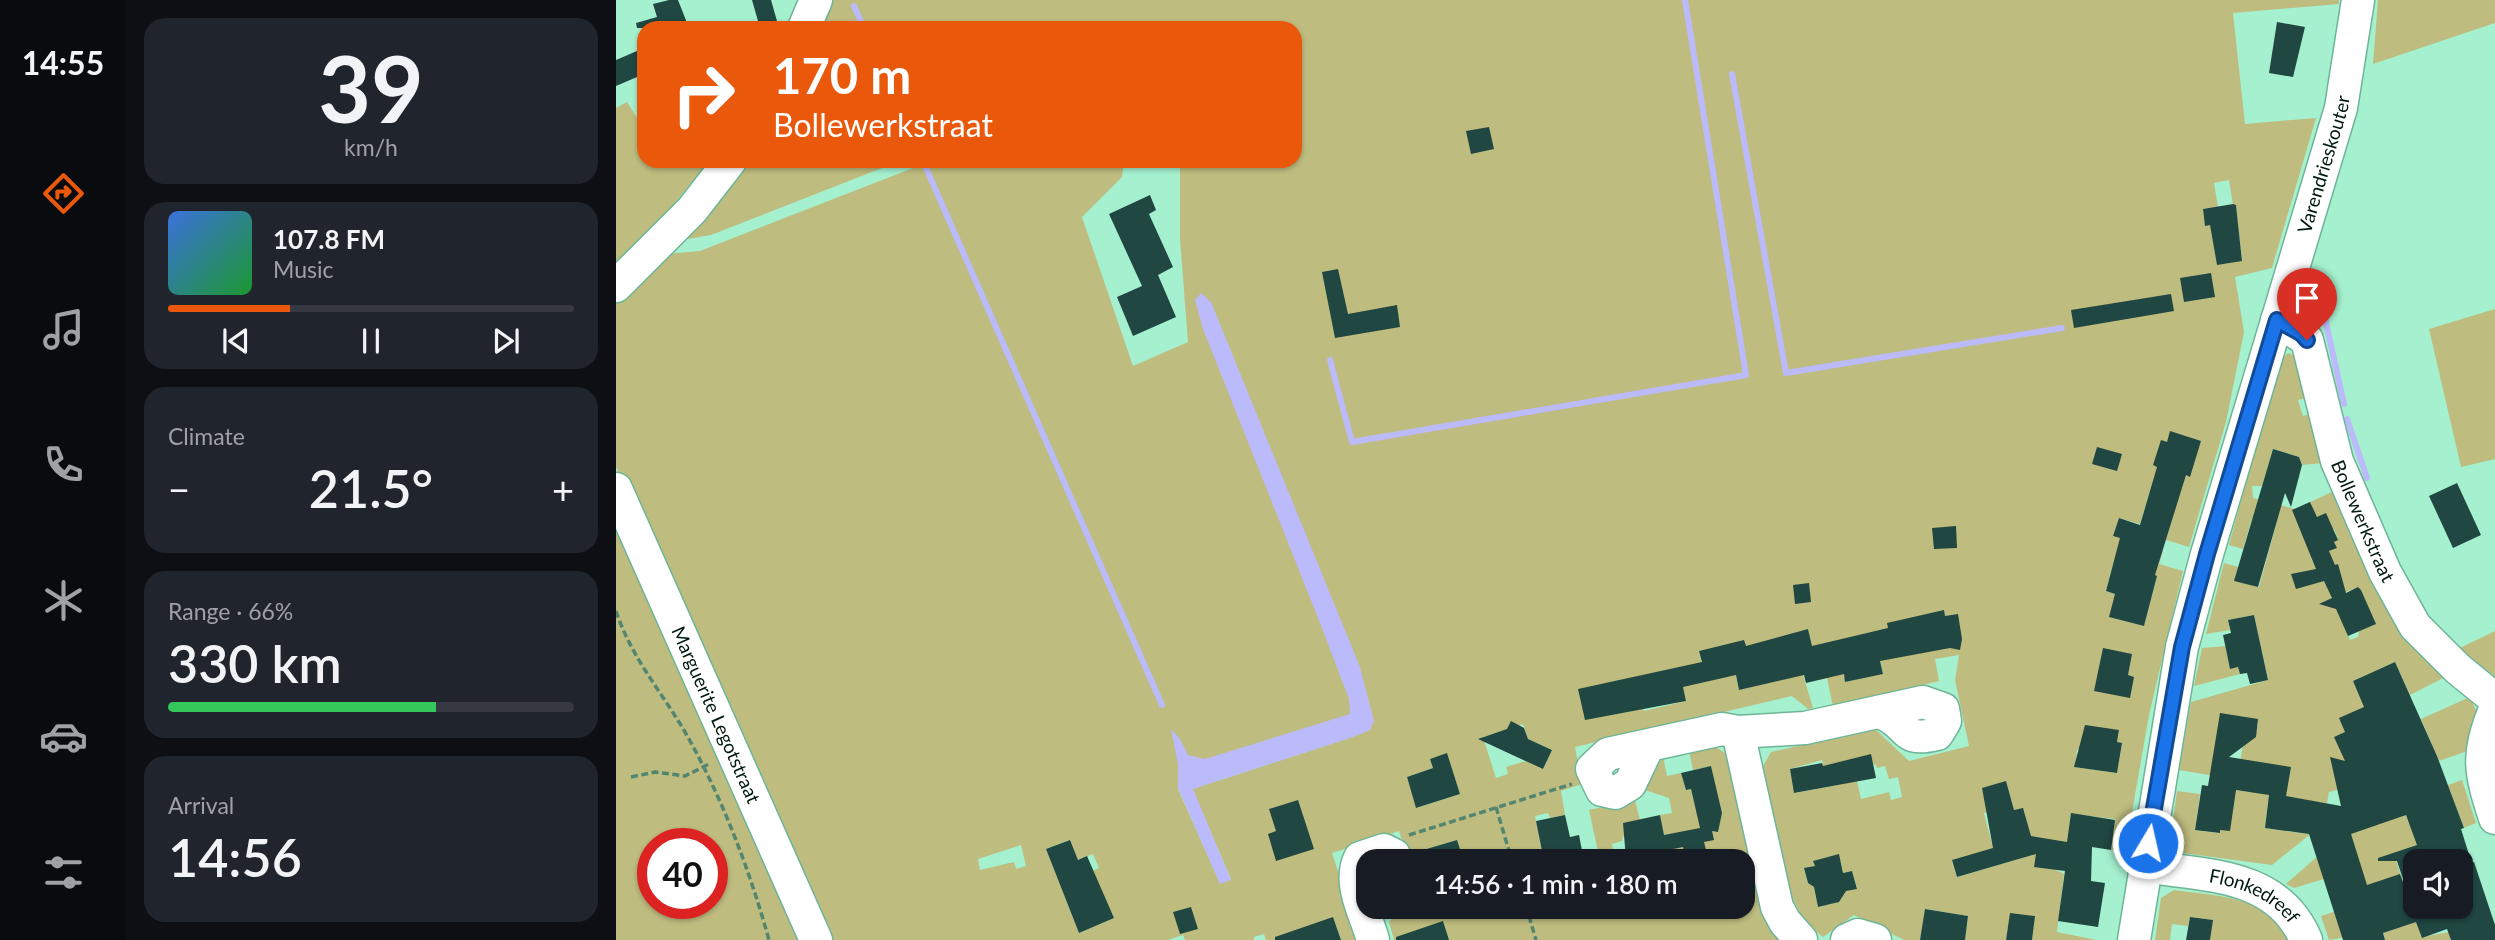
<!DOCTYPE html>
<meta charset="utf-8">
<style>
:root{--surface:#171b24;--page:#20242c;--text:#f1f3f6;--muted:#9ea1a6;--line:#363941;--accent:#ea580c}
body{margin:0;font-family:Lato,sans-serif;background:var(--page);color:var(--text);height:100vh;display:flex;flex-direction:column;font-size:26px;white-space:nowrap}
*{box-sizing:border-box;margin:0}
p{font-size:23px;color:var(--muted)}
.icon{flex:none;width:38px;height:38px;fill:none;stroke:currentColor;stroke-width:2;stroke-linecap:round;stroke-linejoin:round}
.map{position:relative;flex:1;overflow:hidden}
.details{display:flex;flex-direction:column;gap:18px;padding:18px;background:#0d0f14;width:490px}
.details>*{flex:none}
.top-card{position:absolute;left:21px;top:21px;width:665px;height:147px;border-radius:21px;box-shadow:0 2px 5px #0004;background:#ea580c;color:#fff;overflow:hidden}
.tools{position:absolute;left:1787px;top:849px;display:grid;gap:14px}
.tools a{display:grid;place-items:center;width:70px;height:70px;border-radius:14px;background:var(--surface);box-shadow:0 2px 5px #0004;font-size:35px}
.speed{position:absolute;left:21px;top:828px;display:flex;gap:14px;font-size:35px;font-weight:700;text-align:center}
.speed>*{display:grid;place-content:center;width:91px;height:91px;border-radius:50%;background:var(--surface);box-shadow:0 2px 5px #0004;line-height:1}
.speed .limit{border:10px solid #d22;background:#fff;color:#111}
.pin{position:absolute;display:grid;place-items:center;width:60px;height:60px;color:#fff;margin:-72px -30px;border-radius:50% 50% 50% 0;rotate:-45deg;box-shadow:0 0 7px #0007}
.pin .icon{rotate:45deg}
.me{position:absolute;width:77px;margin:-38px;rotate:9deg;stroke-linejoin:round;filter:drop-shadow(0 0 5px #0008)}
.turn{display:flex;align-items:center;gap:24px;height:147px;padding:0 21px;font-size:32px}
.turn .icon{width:91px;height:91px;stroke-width:2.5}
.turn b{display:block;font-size:49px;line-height:60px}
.big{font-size:52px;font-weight:600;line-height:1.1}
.details .tile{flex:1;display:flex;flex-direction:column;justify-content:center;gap:10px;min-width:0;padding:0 24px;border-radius:21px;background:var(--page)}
.details .dial{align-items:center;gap:0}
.dial b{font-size:91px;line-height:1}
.song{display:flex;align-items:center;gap:21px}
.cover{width:84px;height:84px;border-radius:10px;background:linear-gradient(135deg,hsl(220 70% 55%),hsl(130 70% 35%))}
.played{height:7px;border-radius:4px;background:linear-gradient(90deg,var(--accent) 30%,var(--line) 30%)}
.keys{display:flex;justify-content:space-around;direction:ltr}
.heat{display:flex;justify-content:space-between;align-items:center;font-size:38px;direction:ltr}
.charge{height:10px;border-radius:5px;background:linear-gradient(90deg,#34c759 66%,var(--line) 0)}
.trip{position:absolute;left:740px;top:849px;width:399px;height:70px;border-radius:21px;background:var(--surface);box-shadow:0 2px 5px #0004;font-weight:600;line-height:70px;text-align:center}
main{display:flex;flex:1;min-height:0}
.dock{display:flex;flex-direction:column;width:126px;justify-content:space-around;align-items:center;background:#090b0e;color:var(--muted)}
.dock .icon{width:49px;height:49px}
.dock .current{color:var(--accent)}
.dock b{font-size:32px;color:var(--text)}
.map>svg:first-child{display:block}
.green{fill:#bfbc7f;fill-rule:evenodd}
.water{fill:#bbbafa}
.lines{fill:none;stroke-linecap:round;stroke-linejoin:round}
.stream{stroke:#bbbafa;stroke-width:6}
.building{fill:#204742}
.minor-casing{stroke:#6db596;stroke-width:35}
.path{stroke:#538670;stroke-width:3.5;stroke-dasharray:7 3.5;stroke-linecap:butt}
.minor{stroke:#fff;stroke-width:32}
.route-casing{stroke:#114b97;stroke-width:18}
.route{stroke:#1a73e8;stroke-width:12}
.labels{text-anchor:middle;stroke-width:7;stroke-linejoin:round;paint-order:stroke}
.street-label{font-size:19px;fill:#001a0f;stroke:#fefefe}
</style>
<main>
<nav class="dock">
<b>14:55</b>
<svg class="icon current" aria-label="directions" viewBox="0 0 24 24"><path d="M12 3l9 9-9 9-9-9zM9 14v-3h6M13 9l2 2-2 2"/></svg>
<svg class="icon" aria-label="music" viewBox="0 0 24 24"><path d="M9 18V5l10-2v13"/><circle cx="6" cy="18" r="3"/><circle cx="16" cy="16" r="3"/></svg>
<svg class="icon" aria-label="phone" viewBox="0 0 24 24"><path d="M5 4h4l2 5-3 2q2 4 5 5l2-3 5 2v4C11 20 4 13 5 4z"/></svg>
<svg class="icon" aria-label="climate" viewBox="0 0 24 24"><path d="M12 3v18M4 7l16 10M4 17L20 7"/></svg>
<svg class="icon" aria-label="car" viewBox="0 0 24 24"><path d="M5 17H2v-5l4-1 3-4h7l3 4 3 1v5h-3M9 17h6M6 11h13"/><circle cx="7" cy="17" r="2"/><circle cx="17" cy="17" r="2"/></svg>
<svg class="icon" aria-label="filters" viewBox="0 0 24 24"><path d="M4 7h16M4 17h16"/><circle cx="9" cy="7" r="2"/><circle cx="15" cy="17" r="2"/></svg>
</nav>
<section class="details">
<div class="tile dial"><b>39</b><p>km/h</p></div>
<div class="tile">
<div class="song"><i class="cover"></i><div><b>107.8 FM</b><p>Music</p></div></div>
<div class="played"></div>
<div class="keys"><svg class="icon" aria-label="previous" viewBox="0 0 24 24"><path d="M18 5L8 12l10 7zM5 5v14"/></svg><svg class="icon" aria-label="pause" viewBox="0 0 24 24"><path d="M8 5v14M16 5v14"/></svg><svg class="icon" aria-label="next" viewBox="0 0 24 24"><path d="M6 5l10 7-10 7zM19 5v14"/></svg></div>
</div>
<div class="tile"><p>Climate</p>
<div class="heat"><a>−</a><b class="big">21.5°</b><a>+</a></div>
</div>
<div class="tile"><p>Range · 66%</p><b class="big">330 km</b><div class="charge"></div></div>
<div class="tile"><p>Arrival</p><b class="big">14:56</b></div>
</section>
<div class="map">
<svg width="1879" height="940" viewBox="0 0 1879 940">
<rect width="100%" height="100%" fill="#a5f0cf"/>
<g class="green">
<path d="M215,0H1723V4L1617,13L1629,124L1700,118L1656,268L1619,277L1628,332L1610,422L1573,547L1550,540L1561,502L1533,494L1524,524L1503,518L1497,536L1547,551L1543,564L1567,571L1533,715L1509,852L1495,850L1499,819L1455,814L1451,844L1423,838L1440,870L1448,874L1441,932L1481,940H1416L1417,930L1392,927L1390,940H1349L1352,916L1310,909L1304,940H1288L1238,915L1207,937L1189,923L1175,895L1146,768L1155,752L1259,729L1293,761L1353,746L1339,680L1343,655L1319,659L1323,681L1217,707L1211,678L1204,680L1192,629L1175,635L1197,708L1192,709L1176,696L959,747L966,784L945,791L949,815L934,818L932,813L919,816L926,851L920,861H864L861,851L846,856L841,840L808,850L811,861H793L783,831L716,853L745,940H725L717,917L690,940H650L648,934L638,937V940H569L567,935L552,940H211L0,467V297L51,254L84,251L315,161H508L506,177L466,217L517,366L572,342L564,239V161H679V28H513L406,23L405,28H203ZM1613,180L1617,205H1620L1626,260L1601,264L1594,225H1589L1587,209L1602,207L1598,183ZM1497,564L1541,576L1528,626L1494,617L1502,595L1490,591ZM1257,632L1267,673L1230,682L1220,641ZM1128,641L1139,686L1123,690L1120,675L1090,681L1083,651ZM1062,668L1070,701L1028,711L1020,677ZM907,724L912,739L936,750L927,769L910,761L890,767L892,774L880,778L867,737ZM1503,730L1501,742L1506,744L1501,773L1459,767L1461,750ZM737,737L576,789L615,879L604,883L562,789L563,780ZM831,754L844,794L801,808L791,777L817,768L814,759ZM1236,759L1260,765L1261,768L1269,766L1273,779L1282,777L1286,797L1275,800L1273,792L1245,799ZM1206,760L1211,787L1179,793L1174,769ZM1390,782L1398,810L1407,809L1417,845L1406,858L1341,877L1336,861L1384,849L1376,844L1368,813L1376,811L1370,802L1366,789ZM453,840L462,860L477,854L483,868L467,875L498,918L463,933L430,849ZM405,845L410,866L400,869L398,862L364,870L362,859ZM1213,857L1215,863L1225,861L1227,873L1236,871L1241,888L1230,891L1222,902L1202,907L1198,887L1192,883L1188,869L1199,866L1198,861Z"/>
<polygon points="1762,0 1879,0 1879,23 1757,64"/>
<polygon points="11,102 23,121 28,122 28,161 93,161 57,205 0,262 0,108"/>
<polygon points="132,161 284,161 95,235 72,239 73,233 88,220"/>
<polygon points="1879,309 1879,459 1845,467 1813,329"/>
<path d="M1672,353L1680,356L1690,398L1682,400L1687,416L1694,414L1708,463L1686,465L1683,457L1657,449L1646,486H1636L1637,498L1679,509L1718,491L1725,513L1780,628L1788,623L1833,675L1794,695L1779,662L1737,681L1752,714L1728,788L1713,792L1711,803L1652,801L1649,828L1692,834L1708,823L1656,865L1566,853L1554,842L1561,791L1584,794L1579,830L1603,833L1612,789L1633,792L1635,782L1563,770L1575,702L1652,680L1638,615L1612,620L1614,630L1590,634L1608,563L1622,567L1619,581L1643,587L1660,525L1636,518L1627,549L1613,545L1663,361ZM1718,529L1722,539L1718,542L1720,548L1713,551L1718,563L1701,570L1695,558L1701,556L1713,531ZM1741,588L1749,599L1742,637L1734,640L1715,597ZM1639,720L1642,723L1639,737L1628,738L1624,763L1597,758Z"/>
<path d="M0,510L188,940H0ZM37,844H96V903H37Z"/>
<polygon points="1879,631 1879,676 1842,649"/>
<polygon points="1609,646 1614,668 1622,667 1624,674 1578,686 1586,648"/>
<polygon points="1854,697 1861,713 1857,749 1823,761 1805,719"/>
<polygon points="1098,746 1112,755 1144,909 1163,940 833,940 827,922 801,940 778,940 773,922 788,906 869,906 870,910 881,906 1127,906 1127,861 984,861 973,810 1019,800 1024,820 1007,837 1006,841 996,844 998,857 1010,855 1010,858 1051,851 1044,815 1056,813 1053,798 1029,790 1047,756 1051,776 1065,773 1070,790 1075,789 1080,810 1092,807 1087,829 1102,832 1105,815 1095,766 1077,770 1073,751"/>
<polygon points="1846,780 1860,823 1848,828 1832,785"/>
<polygon points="1785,803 1792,821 1801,819 1810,842 1778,853 1785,877 1751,887 1708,879 1678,888 1670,884 1722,838"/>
<polygon points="1789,889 1806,937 1833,932 1835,940 1769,940 1767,933 1778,929 1713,940 1705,916"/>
<path d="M1558,890C1597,896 1655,895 1671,940H1594L1596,920L1574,917L1572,926L1556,924L1554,940H1539L1545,898Z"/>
</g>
<polygon class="water" points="585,293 595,302 744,667 758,721 754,730 737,737 577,789 615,880 604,884 562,788 562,764 555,729 564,739 572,755 589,759 734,714 733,699 704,623 587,329 579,300"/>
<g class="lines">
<g class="stream">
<polyline points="238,6 248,28"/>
<polyline points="1116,74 1170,373 1446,328"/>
<polyline points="307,161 546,705"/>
<polyline points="1705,300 1728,404"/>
<polyline points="714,360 736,442 1130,375 1069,0"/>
<polyline points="1731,419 1751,478"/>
</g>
</g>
<g class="building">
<polygon points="53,0 62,0 73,28 21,28 20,23 41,17 37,4"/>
<polygon points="136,0 155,0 163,28 144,28"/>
<polygon points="1661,22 1689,27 1677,77 1653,73"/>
<polygon points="28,48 28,74 0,86 0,60"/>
<polygon points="873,127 878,149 855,154 850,131"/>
<polygon points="534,195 540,210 533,214 557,267 542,275 560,317 517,336 501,297 526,286 493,214"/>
<polygon points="1617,204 1620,205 1626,261 1601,265 1594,225 1589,226 1587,209"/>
<polygon points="722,269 732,314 781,305 784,327 719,338 706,272"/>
<polygon points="1595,273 1599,297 1568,302 1564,278"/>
<polygon points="1555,294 1558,311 1458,328 1455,310"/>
<polygon points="1554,431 1585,441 1574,477 1570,475 1539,575 1541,576 1528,626 1493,617 1499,594 1490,591 1504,538 1497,536 1503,518 1524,525 1541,467 1537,465 1545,440 1551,442"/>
<polygon points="1481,447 1506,454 1501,471 1476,464"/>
<polygon points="1657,449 1683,457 1686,465 1675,507 1669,493 1642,587 1618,581"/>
<polygon points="1841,483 1865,535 1837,548 1813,496"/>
<polygon points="1694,502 1701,517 1710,513 1722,540 1718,542 1721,548 1713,551 1719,565 1722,564 1730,593 1742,587 1745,590 1760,624 1732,636 1720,609 1703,604 1716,598 1708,581 1680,589 1675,574 1700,569 1676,510"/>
<polygon points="1340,526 1341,548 1318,549 1316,528"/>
<polygon points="1193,583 1195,602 1179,604 1177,585"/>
<polygon points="1328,610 1329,616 1342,614 1346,639 1344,650 1334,648 1264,661 1267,674 1229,682 1228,674 1190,683 1188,675 1123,690 1120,675 1067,687 1070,701 969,720 962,689 1086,662 1083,651 1128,640 1130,646 1192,629 1196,646 1272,628 1271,623"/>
<polygon points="1638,615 1652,680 1634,684 1631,673 1624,674 1622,667 1614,669 1607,635 1615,633 1612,620"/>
<polygon points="1487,648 1516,654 1512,675 1518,677 1514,698 1478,691"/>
<polygon points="1779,662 1821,756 1848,828 1845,829 1855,861 1799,861 1799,905 1796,906 1781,861 1762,861 1762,858 1801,845 1790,815 1735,834 1751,885 1784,874 1796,906 1844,906 1844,867 1858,862 1879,925 1879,940 1835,940 1831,929 1806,938 1800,922 1767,933 1769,940 1727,940 1693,834 1649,828 1653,795 1620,790 1614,831 1604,830 1604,833 1579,830 1586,785 1592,786 1604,713 1642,719 1640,737 1613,757 1675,767 1670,796 1725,806 1714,757 1729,761 1718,737 1729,732 1723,718 1748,707 1737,681"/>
<polygon points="895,721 908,728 912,739 936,750 927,769 862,739 891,729"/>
<polygon points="1469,725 1503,730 1501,742 1506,743 1501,773 1458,767"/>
<polygon points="831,753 844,794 800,808 791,777 817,768 814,759"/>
<polygon points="1255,754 1260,778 1178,793 1174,769 1206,763 1207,766"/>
<polygon points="1095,766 1106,813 1102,832 1096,831 1098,840 1088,842 1091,854 1069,857 1067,847 1010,859 1007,823 1044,815 1048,835 1084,828 1075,789 1070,790 1065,773"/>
<polygon points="1390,781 1398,810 1407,808 1415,836 1451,842 1455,813 1499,820 1495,850 1476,847 1475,881 1489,883 1482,927 1442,921 1449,871 1418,867 1420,854 1341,877 1336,860 1377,848 1366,788"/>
<polygon points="682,800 698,849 660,861 652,834 660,831 653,809"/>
<polygon points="949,815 954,837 963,835 968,861 920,861 926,851 920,821"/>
<polygon points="454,840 462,860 471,856 498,918 463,933 430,849"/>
<polygon points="841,840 848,861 798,861 797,853"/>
<polygon points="1223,854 1227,873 1236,871 1241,889 1230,891 1223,902 1202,907 1198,887 1192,883 1188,868 1199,866 1197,861"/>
<polygon points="575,907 582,929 564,934 557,912"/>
<polygon points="1309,909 1352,916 1349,940 1304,940"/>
<polygon points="1394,913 1419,916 1416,940 1390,940"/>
<polygon points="717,917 725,940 659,940 659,937"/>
<polygon points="1574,917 1597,920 1594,940 1570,940"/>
<polygon points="827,921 833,940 780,940 780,937"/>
</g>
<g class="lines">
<g class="minor-casing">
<g id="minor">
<polyline points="188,28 200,0"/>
<polyline points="0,286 76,210 114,161"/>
<path id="s1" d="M1661,320L1691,340L1721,461L1769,572L1799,626L1842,669L1879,699"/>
<path id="s2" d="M0,489L200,940"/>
<path d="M1879,709C1860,755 1864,772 1879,818"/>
<polyline points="1122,732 1161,907 1169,922 1185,940"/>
<path d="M1032,746L1014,784L999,793L986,790L976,769L992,754L1106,729L1122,732L1189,728L1307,702L1327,709L1329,721L1321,734C1284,743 1295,725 1266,713"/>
<path id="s3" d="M1528,866C1591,876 1662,873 1690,940"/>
<path d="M757,940C750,914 731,884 744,858L768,850L778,855L780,861"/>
<polyline points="1231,940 1242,935 1259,940"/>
<path id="s4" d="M1518,940L1566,647L1591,554L1725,108L1742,0"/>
</g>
</g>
<g class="path">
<path d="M0,611C15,657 45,691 69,732C106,797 133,868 153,940"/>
<polyline points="15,777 39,772 69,776 93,764"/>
<polyline points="880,807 896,861"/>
<polyline points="793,835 956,784"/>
<polyline points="910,906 920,940"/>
</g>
<use href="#minor" class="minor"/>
</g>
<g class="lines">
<g class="route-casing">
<polyline id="route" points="1532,843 1566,647 1591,554 1661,320 1686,334 1691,340"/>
</g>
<use href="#route" class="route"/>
</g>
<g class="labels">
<g class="street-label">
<text dy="7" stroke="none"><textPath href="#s4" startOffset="800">Varendrieskouter</textPath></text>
<text dy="7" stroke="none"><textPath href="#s1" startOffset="226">Bollewerkstraat</textPath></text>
<text dy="7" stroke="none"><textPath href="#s2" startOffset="247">Marguerite Legotstraat</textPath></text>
<text dy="7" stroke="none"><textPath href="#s3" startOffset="116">Flonkedreef</textPath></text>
</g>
</g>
</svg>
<div class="tools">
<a><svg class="icon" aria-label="sound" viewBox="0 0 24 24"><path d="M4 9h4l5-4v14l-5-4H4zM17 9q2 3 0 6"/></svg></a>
</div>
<div class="speed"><div class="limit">40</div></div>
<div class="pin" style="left:1691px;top:340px;background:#d93025"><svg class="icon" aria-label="arrive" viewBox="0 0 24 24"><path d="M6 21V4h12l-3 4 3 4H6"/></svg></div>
<svg class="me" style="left:1532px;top:843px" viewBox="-20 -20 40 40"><circle r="17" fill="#1a73e8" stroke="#fff" stroke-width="3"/><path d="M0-11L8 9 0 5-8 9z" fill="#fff"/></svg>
<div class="trip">14:56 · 1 min · 180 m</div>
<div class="top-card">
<div class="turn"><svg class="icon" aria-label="right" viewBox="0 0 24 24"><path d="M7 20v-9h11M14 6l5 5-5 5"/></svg><div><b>170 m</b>Bollewerkstraat</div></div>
</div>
</div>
</main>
